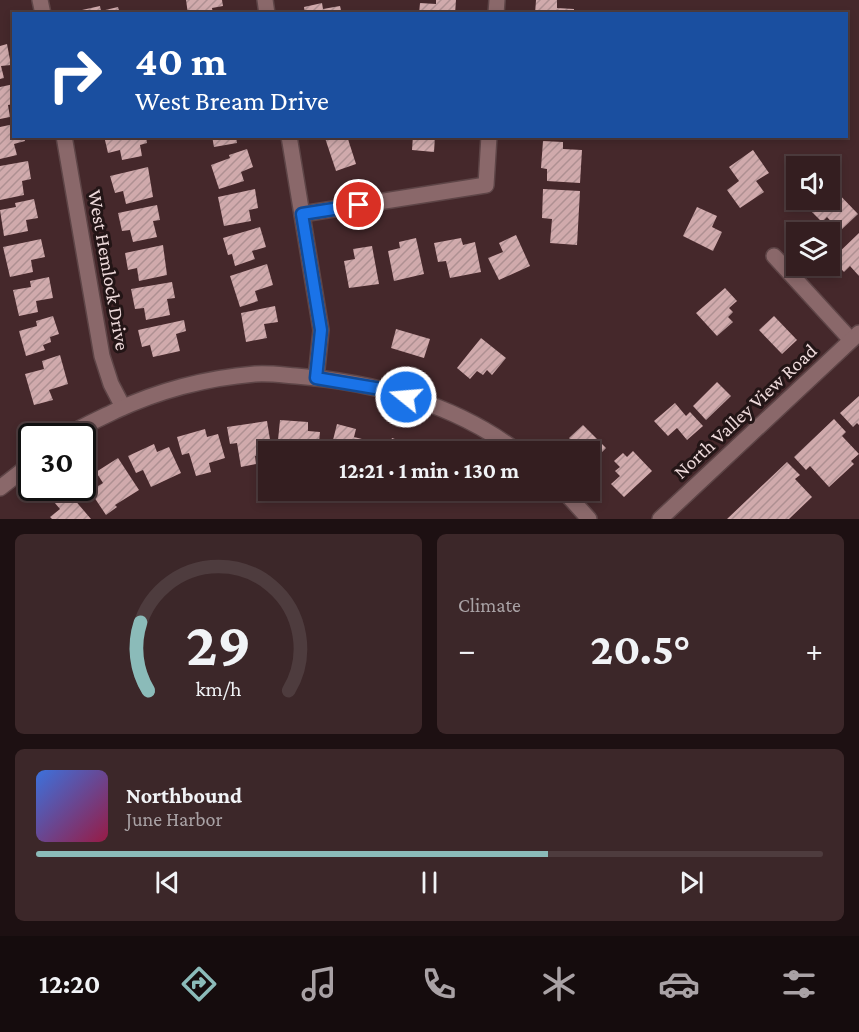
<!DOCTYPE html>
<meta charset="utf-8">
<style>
:root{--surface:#341e20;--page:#3c2729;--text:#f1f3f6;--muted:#a9a2a5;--line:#4e3c3e;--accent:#8bbbb9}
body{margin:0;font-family:"Crimson Pro",serif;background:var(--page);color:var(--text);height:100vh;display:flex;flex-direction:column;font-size:22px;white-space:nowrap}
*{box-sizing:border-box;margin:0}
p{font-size:20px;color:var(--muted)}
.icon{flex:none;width:33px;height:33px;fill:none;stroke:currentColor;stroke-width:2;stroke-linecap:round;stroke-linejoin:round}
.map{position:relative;height:519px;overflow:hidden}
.details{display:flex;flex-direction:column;gap:15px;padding:15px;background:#1d1012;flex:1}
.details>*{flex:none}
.guide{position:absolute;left:12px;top:12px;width:836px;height:126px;border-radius:0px;box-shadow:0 3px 9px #0003,0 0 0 2px var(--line);background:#1a4fa0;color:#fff;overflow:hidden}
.fabs{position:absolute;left:786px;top:156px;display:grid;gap:12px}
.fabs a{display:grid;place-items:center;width:54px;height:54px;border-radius:0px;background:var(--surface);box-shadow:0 3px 9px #0003,0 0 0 2px var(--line);font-size:30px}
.speed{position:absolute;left:18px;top:423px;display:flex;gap:12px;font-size:30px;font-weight:700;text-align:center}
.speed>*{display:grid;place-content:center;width:78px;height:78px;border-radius:50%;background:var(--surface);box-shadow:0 3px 9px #0003,0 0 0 2px var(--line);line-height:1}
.speed .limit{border:3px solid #111;border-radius:9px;background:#fff;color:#111}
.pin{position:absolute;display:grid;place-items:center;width:51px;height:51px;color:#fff;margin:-26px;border:3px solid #fff;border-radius:50%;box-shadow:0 2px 6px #0007}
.me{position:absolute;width:66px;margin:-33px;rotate:287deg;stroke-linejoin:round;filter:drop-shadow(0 0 4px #0008)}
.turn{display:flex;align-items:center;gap:21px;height:126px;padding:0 24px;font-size:27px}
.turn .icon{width:78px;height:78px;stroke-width:2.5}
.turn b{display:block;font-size:42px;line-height:51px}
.big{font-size:45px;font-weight:700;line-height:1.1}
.details .card{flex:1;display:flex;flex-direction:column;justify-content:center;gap:9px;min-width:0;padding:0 21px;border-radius:9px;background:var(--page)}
.details .dial{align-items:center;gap:0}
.dial svg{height:156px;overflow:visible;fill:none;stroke:var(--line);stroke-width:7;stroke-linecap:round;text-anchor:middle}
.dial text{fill:var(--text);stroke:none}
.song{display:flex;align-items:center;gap:18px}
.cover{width:72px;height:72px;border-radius:9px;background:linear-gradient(135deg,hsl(220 70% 55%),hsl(340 70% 35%))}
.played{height:6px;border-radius:3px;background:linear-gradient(90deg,var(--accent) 65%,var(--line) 65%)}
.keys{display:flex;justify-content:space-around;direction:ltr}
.heat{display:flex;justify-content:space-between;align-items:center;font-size:33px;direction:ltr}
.details .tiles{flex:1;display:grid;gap:15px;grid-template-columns:1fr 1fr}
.card:last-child{grid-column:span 2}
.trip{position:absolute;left:258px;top:441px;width:342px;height:60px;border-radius:0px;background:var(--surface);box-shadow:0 3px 9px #0003,0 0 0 2px var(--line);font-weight:700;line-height:60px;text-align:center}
.tab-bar{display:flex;height:96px;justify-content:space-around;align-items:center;background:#150c0d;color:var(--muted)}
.tab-bar .icon{width:42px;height:42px}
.tab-bar .on{color:var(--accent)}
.tab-bar b{font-size:27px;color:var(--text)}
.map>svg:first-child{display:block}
.building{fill:url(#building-hatch)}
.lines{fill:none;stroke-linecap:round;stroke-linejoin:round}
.street-casing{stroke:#5e4547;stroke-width:18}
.street{stroke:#8a686a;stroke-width:15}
.route-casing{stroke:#114b97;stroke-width:15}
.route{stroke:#1a73e8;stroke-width:10}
.labels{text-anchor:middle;stroke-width:6;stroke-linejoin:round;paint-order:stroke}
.street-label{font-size:20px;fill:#eedadb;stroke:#231516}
</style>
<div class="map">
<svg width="859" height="519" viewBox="0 0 859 519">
<defs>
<pattern id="building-hatch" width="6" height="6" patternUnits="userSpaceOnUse" patternTransform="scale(1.5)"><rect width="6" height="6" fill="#d0aaac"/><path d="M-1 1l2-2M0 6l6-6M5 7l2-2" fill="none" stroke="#ae9092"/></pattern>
</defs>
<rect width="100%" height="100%" fill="#45282b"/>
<g class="building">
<polygon points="186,0 222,0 223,6 212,8 213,14 188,14"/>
<polygon points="436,0 456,0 455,14 419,14 420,3 436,4"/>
<polygon points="536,0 557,0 557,8 574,9 574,14 535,14"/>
<polygon points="322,3 323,9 340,6 342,14 305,14 304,7"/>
<polygon points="100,6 101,11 118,7 120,14 83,14 82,10"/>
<polygon points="7,44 11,65 1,66 4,78 0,79 0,46"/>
<polygon points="14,84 14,104 8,105 10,117 0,119 0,87"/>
<polygon points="14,124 14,136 24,136 25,141 14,144 17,155 0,159 0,127"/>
<polygon points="104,136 146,136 147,143 140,145 142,156 122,160 120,150 108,153"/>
<polygon points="212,136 236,136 237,143 214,147"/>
<polygon points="331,136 347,136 356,164 336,171 325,138"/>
<polygon points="413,136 435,136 434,152 412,150"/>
<polygon points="543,141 563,142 563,149 582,150 580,183 547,181 547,169 541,168"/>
<polygon points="247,149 253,167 241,172 244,181 219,189 211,165 230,158 229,155"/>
<polygon points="753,150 769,173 756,181 764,192 740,208 727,190 739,181 729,167"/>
<polygon points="28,161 31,179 22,181 24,195 0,200 0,166"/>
<polygon points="148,167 153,197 126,204 123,191 115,193 110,176"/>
<polygon points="832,187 858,214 840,231 827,217 822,222 809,209 819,200 830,200 830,189"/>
<polygon points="255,189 258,208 249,210 251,221 224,226 218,197"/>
<polygon points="543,189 580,191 577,245 550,243 552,219 542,218"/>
<polygon points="34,199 38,218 26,220 28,231 4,236 0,210 16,207 15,203"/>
<polygon points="157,205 160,220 153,221 157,237 133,242 130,230 122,231 118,213"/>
<polygon points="697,207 717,216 712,227 722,232 713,251 683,236"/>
<polygon points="260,227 266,247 252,251 255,259 235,266 232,254 228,255 223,238"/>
<polygon points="859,233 859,276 850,266 844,272 832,259"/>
<polygon points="516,235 530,266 499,280 488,258 503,252 499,243"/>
<polygon points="416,238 424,274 394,281 388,251 400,248 399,242"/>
<polygon points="461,238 463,245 475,242 481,272 450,278 446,261 438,262 434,243"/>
<polygon points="41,239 45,257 31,260 33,272 10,277 3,247"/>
<polygon points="163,245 167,275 139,281 137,268 128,270 125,253"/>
<polygon points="372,246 379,284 349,288 344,261 355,259 353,249"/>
<polygon points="267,264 273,285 255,291 258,301 240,307 230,276"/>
<polygon points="49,277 53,298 36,301 38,312 19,316 13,290 31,287 30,281"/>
<polygon points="172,282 175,298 167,299 170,315 146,320 144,308 135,309 131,289"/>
<polygon points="725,288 737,301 729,308 733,312 728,317 733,322 717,336 696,313"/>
<polygon points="275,306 278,322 264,324 267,338 246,342 241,313"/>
<polygon points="53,316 59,334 50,337 51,342 43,345 45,350 26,356 19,331 37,326 36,321"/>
<polygon points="774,316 797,340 782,354 759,330"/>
<polygon points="184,320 186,331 176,334 180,351 153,357 150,345 142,347 138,330"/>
<polygon points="396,329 430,339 424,358 391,348"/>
<polygon points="481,338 506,358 492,375 487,370 483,375 477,371 470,379 457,368"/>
<polygon points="60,355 68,384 49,390 53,400 34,405 25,374 44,369 42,361"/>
<polygon points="717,382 731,396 706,420 693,406"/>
<polygon points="859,396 859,425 857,423 853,427 840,413"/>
<polygon points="675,403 686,416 690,412 703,426 687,440 677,428 668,436 654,421"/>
<polygon points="834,419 846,432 842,436 859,454 851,461 854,464 829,487 810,466 806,470 794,457"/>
<polygon points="280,420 308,422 308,431 320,432 318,452 287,452 288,441 278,440"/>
<polygon points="267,421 272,452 268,452 268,454 255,456 256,464 241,467 237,443 230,444 227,427"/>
<polygon points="337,424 356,429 354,437 366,440 363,452 330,452"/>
<polygon points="583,425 606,448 592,462 590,460 590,452 581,452 569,438"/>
<polygon points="205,429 207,437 218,434 225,458 209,463 211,472 196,476 189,453 182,455 177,437"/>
<polygon points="392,438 409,444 406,452 387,452"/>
<polygon points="154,444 157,452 169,447 181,473 151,487 143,470 136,473 128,456"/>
<polygon points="633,451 652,471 624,497 611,484 620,476 615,471 620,467 614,461 623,453 627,457"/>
<polygon points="118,458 139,490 115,505 117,507 106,515 90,491 103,483 96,472"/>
<polygon points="787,462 800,475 795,479 812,497 789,519 727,519"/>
<polygon points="67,491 91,519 52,519 50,517 60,509 54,502"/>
</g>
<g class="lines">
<g class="street-casing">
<g id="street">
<polyline points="40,0 43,14"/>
<polyline points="265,0 267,14"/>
<polyline points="496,14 497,0"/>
<polyline points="64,136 102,356 111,384 123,407"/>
<polyline points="289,136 321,330 316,378"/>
<polyline points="302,214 486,185 489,136"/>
<polyline points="774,256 851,340"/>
<path d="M67,436C82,426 99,419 115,411C160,390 207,378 255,374C269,373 283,375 296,376C374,382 455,404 518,452"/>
<polyline points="0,488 32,463"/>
<polyline points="563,490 589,519"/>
<polyline points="660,519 859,333"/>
</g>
</g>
<use href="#street" class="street"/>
</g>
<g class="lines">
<g class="route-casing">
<polyline id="route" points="359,205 302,214 321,330 316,378 387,390 406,397"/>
</g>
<use href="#route" class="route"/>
</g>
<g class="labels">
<g class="street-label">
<text transform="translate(109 270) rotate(80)" y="7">West Hemlock Drive</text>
<text transform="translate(745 411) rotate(-43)" y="7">North Valley View Road</text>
</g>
</g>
</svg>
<div class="fabs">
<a><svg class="icon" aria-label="sound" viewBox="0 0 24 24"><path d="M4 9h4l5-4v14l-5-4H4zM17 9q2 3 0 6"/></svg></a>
<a><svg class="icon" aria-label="layers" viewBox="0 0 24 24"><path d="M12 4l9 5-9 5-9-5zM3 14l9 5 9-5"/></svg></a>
</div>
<div class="speed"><div class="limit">30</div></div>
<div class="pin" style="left:359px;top:205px;background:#d93025"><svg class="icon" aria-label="arrive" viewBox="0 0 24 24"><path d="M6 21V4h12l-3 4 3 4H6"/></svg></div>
<svg class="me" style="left:406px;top:397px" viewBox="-20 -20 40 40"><circle r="17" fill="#1a73e8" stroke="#fff" stroke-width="3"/><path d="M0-11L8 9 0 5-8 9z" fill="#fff"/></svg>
<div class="trip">12:21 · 1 min · 130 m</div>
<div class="guide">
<div class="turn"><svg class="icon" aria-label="right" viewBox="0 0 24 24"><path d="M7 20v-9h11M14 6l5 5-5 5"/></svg><div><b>40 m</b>West Bream Drive</div></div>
</div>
</div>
<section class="details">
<div class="tiles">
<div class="card dial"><svg viewBox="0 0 100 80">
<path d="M14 69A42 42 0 1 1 86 69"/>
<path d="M14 69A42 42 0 0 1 10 34" stroke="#8bbbb9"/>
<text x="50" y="56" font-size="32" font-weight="700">29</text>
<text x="50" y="72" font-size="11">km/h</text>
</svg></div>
<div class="card"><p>Climate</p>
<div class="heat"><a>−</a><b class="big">20.5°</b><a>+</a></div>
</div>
<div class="card">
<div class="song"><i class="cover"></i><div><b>Northbound</b><p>June Harbor</p></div></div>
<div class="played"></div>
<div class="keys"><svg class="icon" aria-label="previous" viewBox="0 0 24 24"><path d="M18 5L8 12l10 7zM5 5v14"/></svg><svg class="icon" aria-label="pause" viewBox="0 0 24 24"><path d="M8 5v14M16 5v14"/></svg><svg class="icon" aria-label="next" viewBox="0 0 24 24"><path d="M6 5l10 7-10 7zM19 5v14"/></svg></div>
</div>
</div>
</section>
<nav class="tab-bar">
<b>12:20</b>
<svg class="icon on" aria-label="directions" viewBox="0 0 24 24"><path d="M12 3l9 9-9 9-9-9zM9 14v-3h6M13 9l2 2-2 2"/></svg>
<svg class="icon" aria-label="music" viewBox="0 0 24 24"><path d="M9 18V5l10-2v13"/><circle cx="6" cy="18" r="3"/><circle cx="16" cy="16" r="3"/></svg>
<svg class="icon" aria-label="phone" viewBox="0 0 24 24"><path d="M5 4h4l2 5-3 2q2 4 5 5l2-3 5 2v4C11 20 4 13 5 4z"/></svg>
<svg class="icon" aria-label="climate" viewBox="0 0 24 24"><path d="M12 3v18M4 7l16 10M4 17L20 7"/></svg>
<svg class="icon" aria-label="car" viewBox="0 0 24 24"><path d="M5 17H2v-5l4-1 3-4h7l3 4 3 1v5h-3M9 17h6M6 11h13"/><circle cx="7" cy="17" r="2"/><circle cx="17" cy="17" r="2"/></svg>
<svg class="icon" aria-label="filters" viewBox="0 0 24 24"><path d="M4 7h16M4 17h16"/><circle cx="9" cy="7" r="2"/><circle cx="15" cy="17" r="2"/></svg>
</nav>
